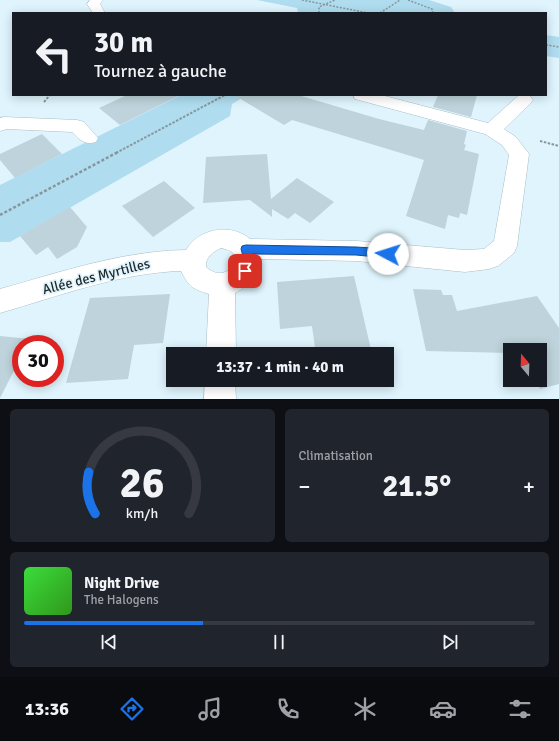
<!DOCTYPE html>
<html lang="fr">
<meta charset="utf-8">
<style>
:root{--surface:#171b24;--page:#20242c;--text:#f1f3f6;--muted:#9ea1a6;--line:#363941;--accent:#1a73e8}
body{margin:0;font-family:Signika,sans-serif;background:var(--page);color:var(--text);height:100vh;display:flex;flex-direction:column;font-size:15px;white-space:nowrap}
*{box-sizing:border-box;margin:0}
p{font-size:13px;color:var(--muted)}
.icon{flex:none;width:22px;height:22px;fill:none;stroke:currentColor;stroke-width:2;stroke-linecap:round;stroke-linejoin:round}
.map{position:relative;height:399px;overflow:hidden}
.panel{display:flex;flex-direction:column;gap:10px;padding:10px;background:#0d0f14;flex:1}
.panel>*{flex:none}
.top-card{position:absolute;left:12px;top:12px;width:535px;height:84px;border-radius:0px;box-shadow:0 2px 10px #0003;background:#171b24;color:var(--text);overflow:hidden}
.needle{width:26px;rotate:341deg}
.controls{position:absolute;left:503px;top:343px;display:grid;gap:8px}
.controls a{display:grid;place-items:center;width:44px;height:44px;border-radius:0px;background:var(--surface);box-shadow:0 2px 10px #0003;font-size:20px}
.speed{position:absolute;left:12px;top:335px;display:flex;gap:8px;font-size:20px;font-weight:700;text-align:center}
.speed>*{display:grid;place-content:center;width:52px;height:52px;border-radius:50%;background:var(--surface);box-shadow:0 2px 10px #0003;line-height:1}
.speed .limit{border:6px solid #d22;background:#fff;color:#111}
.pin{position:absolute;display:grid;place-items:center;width:34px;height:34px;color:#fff;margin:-17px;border-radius:8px;box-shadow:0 2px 6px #0006}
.me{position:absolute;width:44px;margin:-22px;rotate:275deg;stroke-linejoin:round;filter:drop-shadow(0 0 3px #0008)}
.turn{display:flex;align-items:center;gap:14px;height:84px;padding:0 16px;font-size:18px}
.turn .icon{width:52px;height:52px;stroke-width:2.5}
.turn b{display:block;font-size:28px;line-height:34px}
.big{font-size:30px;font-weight:700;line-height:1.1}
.panel .widget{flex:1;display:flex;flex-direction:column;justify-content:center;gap:6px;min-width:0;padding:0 14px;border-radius:6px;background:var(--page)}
.panel .dial{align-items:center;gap:0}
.dial svg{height:104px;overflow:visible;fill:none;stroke:var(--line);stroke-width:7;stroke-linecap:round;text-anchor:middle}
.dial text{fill:var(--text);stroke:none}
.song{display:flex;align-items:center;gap:12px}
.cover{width:48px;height:48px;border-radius:6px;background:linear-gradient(135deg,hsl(120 70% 55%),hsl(110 70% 35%))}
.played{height:4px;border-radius:2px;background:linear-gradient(90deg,var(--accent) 35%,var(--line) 35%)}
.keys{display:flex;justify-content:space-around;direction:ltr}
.heat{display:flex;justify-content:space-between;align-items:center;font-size:22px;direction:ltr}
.panel .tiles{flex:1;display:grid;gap:10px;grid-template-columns:1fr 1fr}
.widget:last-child{grid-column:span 2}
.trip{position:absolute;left:166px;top:347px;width:228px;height:40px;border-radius:0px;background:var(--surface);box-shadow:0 2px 10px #0003;font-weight:700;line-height:40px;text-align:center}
.menu{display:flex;height:64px;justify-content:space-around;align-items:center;background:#090b0e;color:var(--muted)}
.menu .icon{width:28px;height:28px}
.menu .active{color:var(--accent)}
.menu b{font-size:18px;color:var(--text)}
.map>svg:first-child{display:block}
.green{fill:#afddef}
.building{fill:#bed3db}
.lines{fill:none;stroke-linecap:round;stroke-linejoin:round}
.minor-casing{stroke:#a9bec6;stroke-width:1}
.path-far2{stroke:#87969c;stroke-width:1.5;stroke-dasharray:2 1.5;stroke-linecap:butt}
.path-far1{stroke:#87969c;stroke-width:2;stroke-dasharray:2.5 1.5;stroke-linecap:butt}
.path{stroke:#87969c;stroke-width:2.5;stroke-dasharray:3 2;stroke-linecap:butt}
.minor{fill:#fff;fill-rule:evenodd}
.route{fill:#1a73e8;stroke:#114b97}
.labels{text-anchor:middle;stroke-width:3.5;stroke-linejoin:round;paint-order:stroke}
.street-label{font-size:14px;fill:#1f2729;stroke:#dff4fd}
</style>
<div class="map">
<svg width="559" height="399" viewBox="0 0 559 399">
<rect width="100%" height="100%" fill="#dff4fd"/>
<g class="green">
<polygon points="257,0 429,0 451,7 455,13 298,13 297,8"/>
<polygon points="546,35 559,37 559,58 546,56"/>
<polygon points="181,95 247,95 232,104 230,116 10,242 0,242 0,185"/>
</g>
<g class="building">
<polygon points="127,95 180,95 120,125 99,108"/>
<polygon points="234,95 298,95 379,119 424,130 428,120 467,131 464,144 466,145 464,150 479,154 467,215 460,213 459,218 448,215 445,229 406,216 424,160 292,120 284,125"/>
<polygon points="438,95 477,95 471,117 433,107"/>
<polygon points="42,134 62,154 15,178 0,160 0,154"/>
<polygon points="267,154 271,199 297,178 334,202 310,223 295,213 288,219 272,209 272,217 250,200 203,203 206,157"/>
<polygon points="164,181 195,208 153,237 122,206"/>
<polygon points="70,207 87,227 77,247 57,259 48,247 36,255 20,236"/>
<polygon points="354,276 372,354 316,354 312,326 280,329 277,282"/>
<polygon points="413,289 441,290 443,295 452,295 457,311 537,296 559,328 559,384 540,389 535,380 540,380 540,350 510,350 510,353 426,351"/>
<polygon points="170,294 163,343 134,345 128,379 66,383 90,298"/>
<polygon points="0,336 30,339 28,344 21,344 21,357 0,398"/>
</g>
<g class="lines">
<g class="minor-casing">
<g id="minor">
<polygon points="90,0 103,0 100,4 105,13 93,13 87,4"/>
<path d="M353,95H381L488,123L518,96L523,95L530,96L533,100L530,104L504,129L516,137L529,154L517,246L514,253L498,266L489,269L465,272L357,261L261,259C256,275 250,285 235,293L236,354H206L209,294C193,289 189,287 181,271C119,273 59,296 0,313V289C61,272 122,251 186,250C199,228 231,223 250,239L357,241L465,250L484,249L494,241L509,155L502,145L485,134L355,99ZM221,248C229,250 234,251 236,259C230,275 217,277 206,267C205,257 213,252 221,248Z"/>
<path d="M4,117L77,120L84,122L98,138L96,142C84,145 80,140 72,132L7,129L0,131V118Z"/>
<polygon points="205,380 235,380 236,399 204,399"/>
</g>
</g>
<g class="path-far2">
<polyline points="302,0 368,13"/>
<polyline points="408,0 432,9 433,13"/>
<polyline points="319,13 319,7 335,0"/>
<polyline points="380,13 400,0"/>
<polyline points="546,45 559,47"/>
</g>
<g class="path-far1">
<polyline points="44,102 50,95"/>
<polyline points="540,141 559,146"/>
<polyline points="116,153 225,95"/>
</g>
<polyline class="path" points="0,215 118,152"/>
<use href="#minor" class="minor"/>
</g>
<path class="route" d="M246,245L356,247L388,249L391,251L393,254L391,257L388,258L356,255L253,254L254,264L249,275L245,276L241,275L240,271C243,263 244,258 241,249L242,246Z"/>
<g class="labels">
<g class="street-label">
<text transform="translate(96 276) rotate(-14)" y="5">Allée des Myrtilles</text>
</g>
</g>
</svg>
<div class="controls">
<a><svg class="needle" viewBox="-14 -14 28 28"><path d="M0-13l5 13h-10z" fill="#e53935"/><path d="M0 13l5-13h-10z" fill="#9ea1a6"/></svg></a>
</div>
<div class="speed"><div class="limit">30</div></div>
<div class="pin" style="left:245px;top:271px;background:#d93025"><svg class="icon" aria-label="arrive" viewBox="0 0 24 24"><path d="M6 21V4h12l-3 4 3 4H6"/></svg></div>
<svg class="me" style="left:388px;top:254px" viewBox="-20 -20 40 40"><circle r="19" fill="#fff"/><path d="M0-13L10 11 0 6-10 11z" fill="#1a73e8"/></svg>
<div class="trip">13:37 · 1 min · 40 m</div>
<div class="top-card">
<div class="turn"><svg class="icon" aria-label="left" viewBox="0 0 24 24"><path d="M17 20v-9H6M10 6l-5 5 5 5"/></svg><div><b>30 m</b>Tournez à gauche</div></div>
</div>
</div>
<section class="panel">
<div class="tiles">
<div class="widget dial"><svg viewBox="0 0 100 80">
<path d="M14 69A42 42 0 1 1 86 69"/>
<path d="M14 69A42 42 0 0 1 9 37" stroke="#1a73e8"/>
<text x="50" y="56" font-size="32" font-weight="700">26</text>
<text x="50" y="72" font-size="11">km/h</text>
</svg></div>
<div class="widget"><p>Climatisation</p>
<div class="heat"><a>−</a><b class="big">21.5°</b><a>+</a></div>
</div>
<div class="widget">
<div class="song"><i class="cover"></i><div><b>Night Drive</b><p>The Halogens</p></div></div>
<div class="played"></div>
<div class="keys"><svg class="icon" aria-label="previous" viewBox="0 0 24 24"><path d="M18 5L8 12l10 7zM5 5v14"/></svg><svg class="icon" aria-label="pause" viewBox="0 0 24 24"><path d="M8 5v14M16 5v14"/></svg><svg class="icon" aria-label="next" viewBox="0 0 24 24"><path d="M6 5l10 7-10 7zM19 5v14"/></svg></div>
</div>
</div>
</section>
<nav class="menu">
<b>13:36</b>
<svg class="icon active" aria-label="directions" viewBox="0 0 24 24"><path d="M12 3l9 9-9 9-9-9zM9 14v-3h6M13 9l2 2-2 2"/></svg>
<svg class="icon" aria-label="music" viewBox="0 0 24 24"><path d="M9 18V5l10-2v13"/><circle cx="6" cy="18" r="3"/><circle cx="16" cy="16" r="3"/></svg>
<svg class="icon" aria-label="phone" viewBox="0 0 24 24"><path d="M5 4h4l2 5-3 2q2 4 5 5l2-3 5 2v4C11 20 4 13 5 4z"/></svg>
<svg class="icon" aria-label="climate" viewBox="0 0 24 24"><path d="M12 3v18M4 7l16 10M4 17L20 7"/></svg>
<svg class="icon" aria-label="car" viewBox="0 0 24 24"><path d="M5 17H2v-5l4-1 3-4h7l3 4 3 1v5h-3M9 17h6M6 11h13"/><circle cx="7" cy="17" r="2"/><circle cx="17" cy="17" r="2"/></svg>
<svg class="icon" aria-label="filters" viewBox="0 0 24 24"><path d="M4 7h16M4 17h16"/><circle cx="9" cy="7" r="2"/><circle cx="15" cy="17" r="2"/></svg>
</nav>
